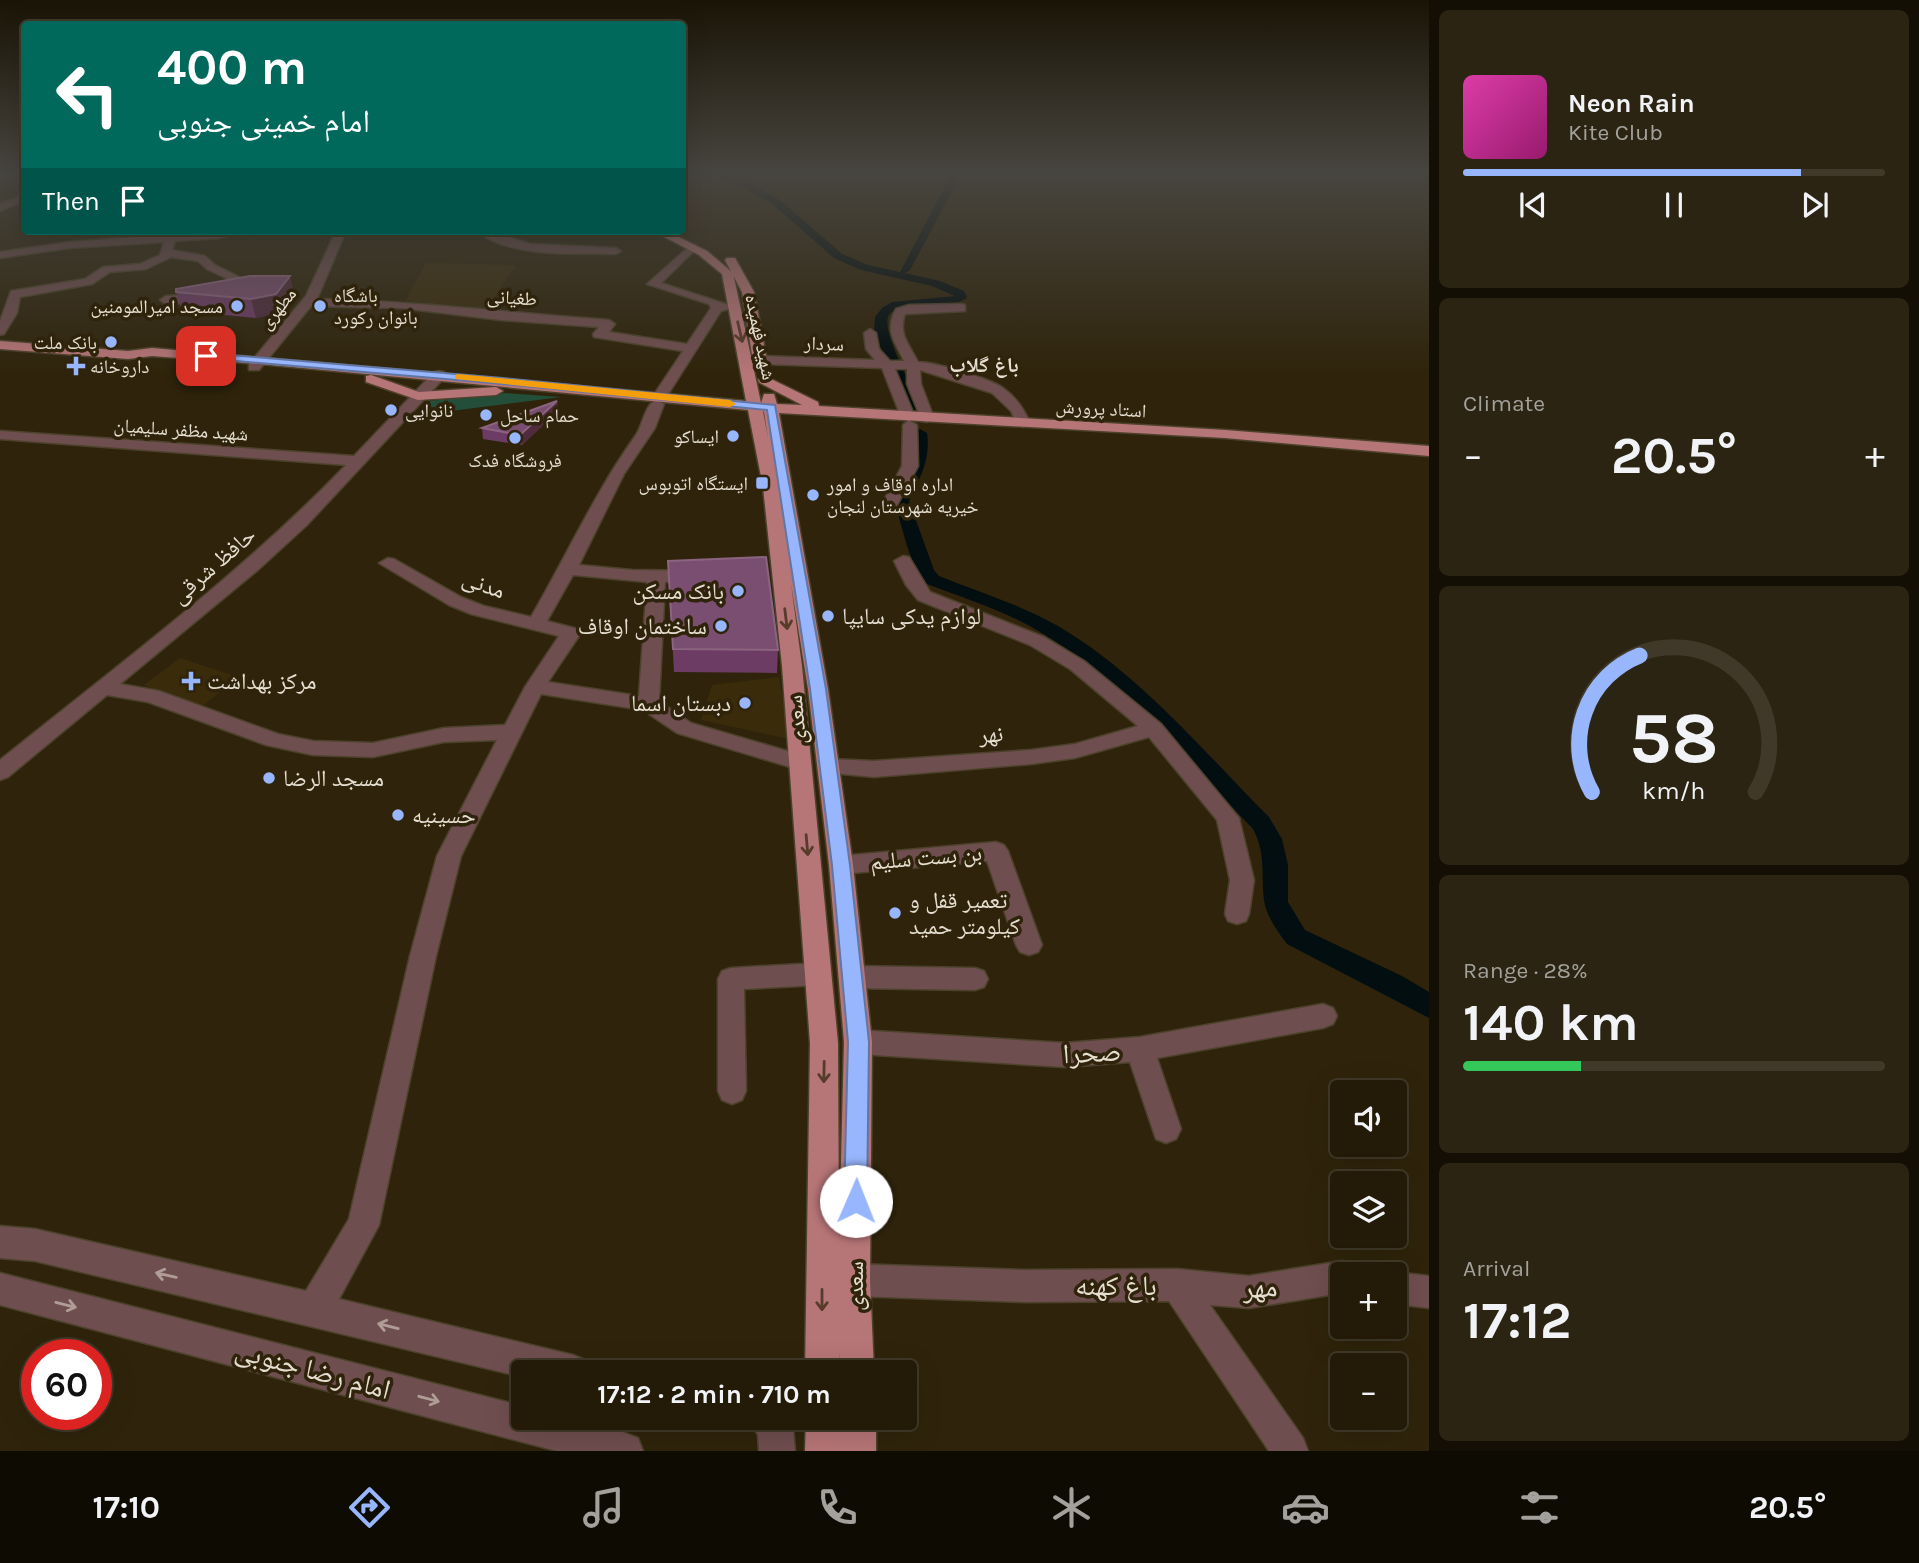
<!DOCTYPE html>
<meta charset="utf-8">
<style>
:root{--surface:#231b08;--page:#2b2412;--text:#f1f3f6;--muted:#a3a19c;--line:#403929;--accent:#97b6fd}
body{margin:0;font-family:Karla,"Noto Naskh Arabic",sans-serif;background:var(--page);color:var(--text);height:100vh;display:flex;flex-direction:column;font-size:26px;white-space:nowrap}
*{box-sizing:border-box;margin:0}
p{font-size:23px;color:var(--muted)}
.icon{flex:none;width:38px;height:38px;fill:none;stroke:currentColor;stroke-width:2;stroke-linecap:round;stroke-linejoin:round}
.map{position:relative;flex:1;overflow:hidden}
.panel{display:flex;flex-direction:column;gap:10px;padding:10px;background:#130f04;width:490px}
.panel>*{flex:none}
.hud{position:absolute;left:21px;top:21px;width:665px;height:214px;border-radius:7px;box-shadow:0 7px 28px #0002,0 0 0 2px var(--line);background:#00695c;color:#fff;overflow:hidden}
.fabs{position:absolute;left:1330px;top:1080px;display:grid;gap:14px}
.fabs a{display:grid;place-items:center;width:77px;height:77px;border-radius:7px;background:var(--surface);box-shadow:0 7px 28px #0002,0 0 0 2px var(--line);font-size:35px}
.speed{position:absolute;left:21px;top:1339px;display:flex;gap:14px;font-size:35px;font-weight:700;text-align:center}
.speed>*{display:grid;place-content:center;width:91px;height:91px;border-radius:50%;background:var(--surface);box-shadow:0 7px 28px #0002,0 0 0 2px var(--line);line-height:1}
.speed .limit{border:10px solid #d22;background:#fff;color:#111}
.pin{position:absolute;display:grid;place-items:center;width:60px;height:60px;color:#fff;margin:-30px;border-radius:14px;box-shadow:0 4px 10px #0006}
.me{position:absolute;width:77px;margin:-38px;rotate:1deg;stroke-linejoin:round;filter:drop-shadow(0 0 5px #0008)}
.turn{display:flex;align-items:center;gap:24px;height:147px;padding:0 21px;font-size:32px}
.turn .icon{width:91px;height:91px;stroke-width:2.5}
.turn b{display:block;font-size:49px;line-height:60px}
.then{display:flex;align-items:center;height:66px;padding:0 21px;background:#0003;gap:14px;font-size:26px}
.big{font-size:52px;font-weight:700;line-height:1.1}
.panel .tile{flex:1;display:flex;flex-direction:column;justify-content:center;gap:10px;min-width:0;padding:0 24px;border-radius:10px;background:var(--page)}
.panel .dial{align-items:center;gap:0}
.dial svg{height:182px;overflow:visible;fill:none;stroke:var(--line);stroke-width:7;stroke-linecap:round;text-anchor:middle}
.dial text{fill:var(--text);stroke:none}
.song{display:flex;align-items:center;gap:21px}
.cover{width:84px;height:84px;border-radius:10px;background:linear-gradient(135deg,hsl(320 70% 55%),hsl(320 70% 35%))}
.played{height:7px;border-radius:4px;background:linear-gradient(90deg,var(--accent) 80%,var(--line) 80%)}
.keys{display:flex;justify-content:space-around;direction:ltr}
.heat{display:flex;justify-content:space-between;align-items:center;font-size:38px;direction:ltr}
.charge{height:10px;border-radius:5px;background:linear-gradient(90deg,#34c759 28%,var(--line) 0)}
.trip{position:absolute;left:511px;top:1360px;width:406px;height:70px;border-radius:7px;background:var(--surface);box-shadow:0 7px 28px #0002,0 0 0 2px var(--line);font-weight:700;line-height:70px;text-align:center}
.tabs{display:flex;height:112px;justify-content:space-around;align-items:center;background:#0e0b03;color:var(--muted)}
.tabs .icon{width:49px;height:49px}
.tabs .selected{color:var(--accent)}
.tabs b{font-size:32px;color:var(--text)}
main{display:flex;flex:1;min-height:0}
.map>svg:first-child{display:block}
.built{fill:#3a2c0b}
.green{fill:#234e3a}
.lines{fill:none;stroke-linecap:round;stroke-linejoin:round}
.canal{fill:#030e10;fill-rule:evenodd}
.minor-casing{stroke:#4c422b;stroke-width:3}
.major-casing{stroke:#4c422b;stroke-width:3}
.minor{fill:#6f4e4f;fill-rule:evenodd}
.major{fill:#b67577;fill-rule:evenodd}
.wall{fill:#6d3c65}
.shaded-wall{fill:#4f2b3c}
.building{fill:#7a4e71;stroke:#8b6480;stroke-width:2}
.oneway{stroke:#583c2b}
.oneway2{stroke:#b09e96}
.route{fill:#97b6fd;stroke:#6276a4;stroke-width:2}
.slow{fill:#f59e0b}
.poi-dot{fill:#97b6fd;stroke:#2f240b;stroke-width:2.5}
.labels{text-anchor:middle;stroke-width:7;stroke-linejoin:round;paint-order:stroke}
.far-poi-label{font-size:19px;fill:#e6dfd1;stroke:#2f240b;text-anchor:start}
.far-street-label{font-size:19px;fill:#e6dfd1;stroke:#2f240b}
.far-neighbourhood-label{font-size:21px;font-weight:bold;fill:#e6dfd1;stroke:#2f240b}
.street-label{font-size:23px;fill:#e6dfd1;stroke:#2f240b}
.poi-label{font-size:23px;fill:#e6dfd1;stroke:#2f240b;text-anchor:start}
.near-street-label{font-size:28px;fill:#e6dfd1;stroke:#2f240b}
</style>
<main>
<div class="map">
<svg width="1429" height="1451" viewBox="0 0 1429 1451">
<rect width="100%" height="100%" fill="#2f240b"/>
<g class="built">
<polygon points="426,263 516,265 486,310 405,301"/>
<polygon points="180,658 238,677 200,708 144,685"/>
<polygon points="779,677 789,739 701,720 712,685"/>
</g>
<polygon class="green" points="506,393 561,397 419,415 430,401"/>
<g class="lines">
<g class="canal">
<path d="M712,171H724L779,199L842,254L868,265L900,272L953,171H963L910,270L905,273L940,281L964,291L967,298C957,305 942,305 930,306C918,307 897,304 889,315C879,329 916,394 923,411L922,418H912L910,415L874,332L875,317L882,308L892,302L955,296L932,286L861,270L834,258L771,203Z"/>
<path d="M920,429L927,433C931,459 920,478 909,501L934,570L939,576C979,592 1021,605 1058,626C1141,675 1202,750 1269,817L1282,839L1288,865V902L1305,930L1402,976L1429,992V1018L1287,944C1278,932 1266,916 1264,900C1261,874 1266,853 1253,829C1187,761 1127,684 1045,635C1009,612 966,599 927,584C906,561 905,529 893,501L912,460L913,433Z"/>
</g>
<g class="minor-casing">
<g id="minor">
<polygon points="0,171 24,171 24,174 0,176"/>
<polygon points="24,195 24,201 0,211 0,204"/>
<polygon points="167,231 177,231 176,235 247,231 219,238 175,241 172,250 205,256 215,265 261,288 251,290 207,269 198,261 171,257 146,269 110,272 92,284 20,297 17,313 4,334 0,335 0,321 11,291 85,279 103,267 140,264 160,255 164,242 70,248 0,258 0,252 70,242 165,235"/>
<polygon points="299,231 313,231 308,234"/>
<path d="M336,231H346L317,299C415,301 511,313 609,320L615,324L609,332L687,344L711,308L709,304L647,284L692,244L696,245V249L661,283L735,307L721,311L667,396L660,400L653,396L683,351L594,337L593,334L599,327L501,320L401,308L311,306L259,370H249V364L306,296Z"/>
<path d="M477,231H490L530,244L616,248L621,251L616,254C576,253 509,258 477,231Z"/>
<polygon points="207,294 211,295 211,301 166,304 160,300 166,296"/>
<path d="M961,304L965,305V311L905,314C898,334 909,344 918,362C935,362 989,378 1003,388C1016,397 1024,409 1030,423L1023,427L1018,426L1011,411L992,393L920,370L921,384L934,418L927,422L922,421L907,384V369H895L915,417L910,421L917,425L918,466L895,509H883L881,506L902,466L903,425L908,421L901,417L882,368L760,364L753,360L760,356L875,360L866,349L864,333L870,329L876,333L879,349L890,361H904C895,342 884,331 896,309L909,305Z"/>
<path d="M439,371L444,372V378L307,525L259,569L120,684L159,691L278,734L313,741L373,743L444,728L505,725L525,687L559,636L471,614L449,605L379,563L388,558L394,559L461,597L484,606L531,617C566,557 595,492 636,435C643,425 645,403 657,400L664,404L655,428L624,474L579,565L632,570L701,571L704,575L701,579L665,582L659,701L691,723L808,757L811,762L808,767L800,770L677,733L643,710L541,694L461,856L436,956L379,1225L339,1299L573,1355L585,1360L590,1372H523V1377L35,1261L0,1258V1226L35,1229L306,1291L349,1219L410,956L437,856L497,740L444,742L373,757L313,755L266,745L148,702L107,695L8,777L0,780V760C118,665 241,574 346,465L0,439V431L354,456L434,372ZM573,575L647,582L639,696L548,682L581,633L578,629L547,621Z"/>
<polygon points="903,556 909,557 930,592 1044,637 1084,661 1161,724 1239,818 1254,880 1249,914 1246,921 1237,924 1228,921 1225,914 1230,880 1217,820 1149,737 1075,758 1031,764 874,777 821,772 818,767 821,762 829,759 874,761 1031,750 1075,744 1138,726 1070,669 1030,645 918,600 906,585 894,561"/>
<polygon points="996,842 1004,845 1008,851 1042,945 1038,952 1029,955 1020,952 1016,945 987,861 841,874 833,871 829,865 833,859 841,856"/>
<polygon points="818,963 827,966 831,974 827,982 818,985 744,989 746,1091 742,1100 732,1104 722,1100 718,1091 718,979 722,971 731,968"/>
<polygon points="852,966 975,968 984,971 988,979 984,987 975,990 852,988 843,985 839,977 843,969"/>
<polygon points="1323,1004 1333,1008 1337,1016 1333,1024 1323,1028 1157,1058 1181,1129 1176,1139 1166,1143 1156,1139 1130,1062 1065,1067 858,1054 848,1051 844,1042 848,1033 858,1030 1065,1043 1140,1037"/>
<polygon points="1342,1261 1354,1265 1357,1274 1342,1274 1342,1293 1249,1308 1210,1305 1303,1438 1308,1451 1269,1451 1169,1301 1026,1302 854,1296 842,1292 838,1280 842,1268 854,1264 1026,1270 1177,1269 1249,1276"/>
<polygon points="1395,1272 1429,1276 1429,1308 1395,1304 1395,1274 1389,1274"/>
<path d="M0,1273L523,1406V1418C564,1418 600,1422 638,1438L643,1451H557L0,1305Z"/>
<polygon points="748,1418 789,1418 793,1428 795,1451 759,1451 758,1435"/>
</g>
</g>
<g class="major-casing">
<g id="major">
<path d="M653,231H666L707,251L733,273L761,403L764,394H774L777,404L802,405L760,383L758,380L765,376L818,402L819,406L1225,430L1429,446V456L1225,438L779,413L828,689L853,865L872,1042L870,1280L874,1372H840L839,1353V1372H805L810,1043L782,666L763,487L748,410L260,364L152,356L128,359L0,349V341L128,351L152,348L746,401L722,274L699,255ZM763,411L764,412L768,438ZM791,584L808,689L829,865L844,1042L839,1240L838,1043L802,666Z"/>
<polygon points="727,258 735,258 754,292 766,355 764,358 754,358 752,355 742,292 725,260"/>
<polygon points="371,375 419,392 496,387 503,391 496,395 418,400 366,382 366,376"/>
<polygon points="806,1418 876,1418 876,1451 805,1451"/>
</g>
</g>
<use href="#minor" class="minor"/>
<use href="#major" class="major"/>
</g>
<g class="wall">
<polygon points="176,292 294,294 281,312 256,318 182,311"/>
<polygon points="557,401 558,411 522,445 483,439 482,428"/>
<polygon points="669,583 778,650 777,673 674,672"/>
</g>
<g class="shaded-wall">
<polygon points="290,276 294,294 281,312 256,318 251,299"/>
<polygon points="557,401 558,411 522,445 520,435"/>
</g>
<g class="building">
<polygon points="250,276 290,276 276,294 251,299 176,292 176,289"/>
<polygon points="557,401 520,435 482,428"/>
<polygon points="766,557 778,650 673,649 668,561"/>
</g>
<defs><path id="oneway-shaft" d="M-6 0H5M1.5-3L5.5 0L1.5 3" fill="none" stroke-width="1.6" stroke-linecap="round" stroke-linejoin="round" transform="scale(1.75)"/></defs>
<g class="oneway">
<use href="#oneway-shaft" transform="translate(740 332) rotate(77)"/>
<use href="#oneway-shaft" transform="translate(786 619) rotate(83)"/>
<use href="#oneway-shaft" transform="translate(807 845) rotate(85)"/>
<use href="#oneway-shaft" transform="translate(824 1072) rotate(91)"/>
<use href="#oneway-shaft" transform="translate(822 1300) rotate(90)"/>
</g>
<g class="oneway2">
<use href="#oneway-shaft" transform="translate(166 1275) rotate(-167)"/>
<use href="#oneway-shaft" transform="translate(66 1305) rotate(14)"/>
<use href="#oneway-shaft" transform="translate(388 1326) rotate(-166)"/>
<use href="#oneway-shaft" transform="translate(429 1399) rotate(15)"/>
</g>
<linearGradient id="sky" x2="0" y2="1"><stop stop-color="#1a1406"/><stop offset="0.46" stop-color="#47453f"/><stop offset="1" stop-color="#47453f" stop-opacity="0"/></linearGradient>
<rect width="1429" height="374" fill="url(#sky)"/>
<polygon class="route" points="206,353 503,378 775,405 826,689 850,865 869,1042 867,1201 864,1209 856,1212 847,1209 844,1201 848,1042 832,865 810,689 767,410 503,384 202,358 201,356"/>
<polygon class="slow" points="458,374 730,400 736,404 730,407 455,379 455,375"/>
<g class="poi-dot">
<circle cx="237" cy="306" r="7"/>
<circle cx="320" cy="306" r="7"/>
<circle cx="111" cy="342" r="7"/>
<path d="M72.5 355.5h7v7h7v7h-7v7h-7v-7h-7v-7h7z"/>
<circle cx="391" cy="410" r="7"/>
<circle cx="486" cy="415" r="7"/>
<circle cx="733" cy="436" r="7"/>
<circle cx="515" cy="438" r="7"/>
<rect x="755" y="476" width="14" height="14" rx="3.5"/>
<circle cx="813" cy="495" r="7"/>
<circle cx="738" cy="591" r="7"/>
<circle cx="828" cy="616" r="7"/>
<circle cx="721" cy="626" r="7"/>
<path d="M187.5 670.5h7v7h7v7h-7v7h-7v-7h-7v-7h7z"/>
<circle cx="745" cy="703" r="7"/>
<circle cx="269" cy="778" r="7"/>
<circle cx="398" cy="815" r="7"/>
<circle cx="895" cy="913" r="7"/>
</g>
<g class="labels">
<g class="far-poi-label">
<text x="334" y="302">باشگاه<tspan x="334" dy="22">بانوان رکورد</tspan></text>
<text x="223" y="313" text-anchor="end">مسجد امیرالمومنین</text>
<text x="97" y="349" text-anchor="end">بانک ملت</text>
<text x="90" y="373">داروخانه</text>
<text x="405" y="417">نانوایی</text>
<text x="500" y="422">حمام ساحل</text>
<text x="719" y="443" text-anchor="end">ایساکو</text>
<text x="515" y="467" text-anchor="middle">فروشگاه فدک</text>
<text x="748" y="490" text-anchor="end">ایستگاه اتوبوس</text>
<text x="827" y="491">اداره اوقاف و امور<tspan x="827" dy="22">خیریه شهرستان لنجان</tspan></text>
</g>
<g class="far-street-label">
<text transform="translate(512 297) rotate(4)" y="7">طغیانی</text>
<text transform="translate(277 308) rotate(-51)" y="7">مطهری</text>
<text transform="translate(761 337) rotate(78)" y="7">شهید فهمیده</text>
<text transform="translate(824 343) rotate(2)" y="7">سردار</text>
<text transform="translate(1101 408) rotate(3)" y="7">استاد پرورش</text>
<text transform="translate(181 429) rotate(4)" y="7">شهید مظفر سلیمیان</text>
</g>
<g class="far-neighbourhood-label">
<text x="984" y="372">باغ گلاب</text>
</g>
<g class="street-label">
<text transform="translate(213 565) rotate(-41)" y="8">حافظ شرقی</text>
<text transform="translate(484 584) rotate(20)" y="8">مدنی</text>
<text transform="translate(796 720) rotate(-95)" y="8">سعدی</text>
<text transform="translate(991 734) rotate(-5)" y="8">نهر</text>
<text transform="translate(926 857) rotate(-5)" y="8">بن بست سلیم</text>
<text transform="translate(855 1286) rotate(-90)" y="8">سعدی</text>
</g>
<g class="poi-label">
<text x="724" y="599" text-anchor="end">بانک مسکن</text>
<text x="842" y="624">لوازم یدکی سایپا</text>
<text x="707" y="634" text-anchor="end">ساختمان اوقاف</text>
<text x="207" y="689">مرکز بهداشت</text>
<text x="731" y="711" text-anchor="end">دبستان اسما</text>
<text x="283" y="786">مسجد الرضا</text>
<text x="412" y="823">حسینیه</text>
<text x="909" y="908">تعمیر قفل و<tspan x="909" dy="26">کیلومتر حمید</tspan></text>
</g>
<g class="near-street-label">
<text transform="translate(1092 1052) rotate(-3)" y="10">صحرا</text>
<text x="1116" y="1295">باغ کهنه</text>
<text transform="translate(1260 1287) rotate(-3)" y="10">مهر</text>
<text transform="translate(313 1369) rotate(15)" y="10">امام رضا جنوبی</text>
</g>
</g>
</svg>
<div class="fabs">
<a><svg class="icon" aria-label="sound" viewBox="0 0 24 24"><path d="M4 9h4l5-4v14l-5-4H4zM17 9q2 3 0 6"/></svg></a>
<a><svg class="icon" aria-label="layers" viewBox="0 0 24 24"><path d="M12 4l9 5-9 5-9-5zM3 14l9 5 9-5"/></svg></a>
<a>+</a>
<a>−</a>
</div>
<div class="speed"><div class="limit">60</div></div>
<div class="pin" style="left:206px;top:356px;background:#d93025"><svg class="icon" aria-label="arrive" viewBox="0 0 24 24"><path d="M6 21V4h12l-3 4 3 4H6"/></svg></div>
<svg class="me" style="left:856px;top:1201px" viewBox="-20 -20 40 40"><circle r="19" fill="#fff"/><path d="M0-13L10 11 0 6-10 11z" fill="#97b6fd"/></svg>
<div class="trip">17:12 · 2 min · 710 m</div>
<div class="hud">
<div class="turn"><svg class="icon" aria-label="left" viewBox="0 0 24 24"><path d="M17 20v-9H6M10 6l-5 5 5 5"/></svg><div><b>400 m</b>امام خمینی جنوبی</div></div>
<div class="then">Then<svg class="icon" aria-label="arrive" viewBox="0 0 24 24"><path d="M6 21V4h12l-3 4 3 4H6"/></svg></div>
</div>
</div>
<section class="panel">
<div class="tile">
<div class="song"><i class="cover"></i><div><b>Neon Rain</b><p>Kite Club</p></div></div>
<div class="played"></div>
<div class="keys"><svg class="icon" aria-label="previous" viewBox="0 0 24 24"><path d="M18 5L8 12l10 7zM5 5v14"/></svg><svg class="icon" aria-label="pause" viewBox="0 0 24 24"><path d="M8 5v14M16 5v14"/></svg><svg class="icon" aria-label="next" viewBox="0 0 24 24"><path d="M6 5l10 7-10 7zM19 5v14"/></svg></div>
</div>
<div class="tile"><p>Climate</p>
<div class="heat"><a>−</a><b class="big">20.5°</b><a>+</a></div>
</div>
<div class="tile dial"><svg viewBox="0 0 100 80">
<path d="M14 69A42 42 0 1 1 86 69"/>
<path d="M14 69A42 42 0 0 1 35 9" stroke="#97b6fd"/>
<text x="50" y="56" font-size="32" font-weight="700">58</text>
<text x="50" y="72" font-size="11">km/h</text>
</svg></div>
<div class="tile"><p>Range · 28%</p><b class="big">140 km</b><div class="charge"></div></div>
<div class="tile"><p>Arrival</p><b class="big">17:12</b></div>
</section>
</main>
<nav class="tabs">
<b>17:10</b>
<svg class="icon selected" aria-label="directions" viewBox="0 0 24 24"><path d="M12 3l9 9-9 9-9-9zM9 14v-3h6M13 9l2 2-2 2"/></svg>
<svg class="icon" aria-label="music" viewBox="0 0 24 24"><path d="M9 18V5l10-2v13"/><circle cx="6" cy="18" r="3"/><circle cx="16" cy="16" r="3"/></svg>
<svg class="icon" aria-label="phone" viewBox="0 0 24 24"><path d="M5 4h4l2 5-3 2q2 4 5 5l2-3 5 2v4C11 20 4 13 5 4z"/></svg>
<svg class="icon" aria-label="climate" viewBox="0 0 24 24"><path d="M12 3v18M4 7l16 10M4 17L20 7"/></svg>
<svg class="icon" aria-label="car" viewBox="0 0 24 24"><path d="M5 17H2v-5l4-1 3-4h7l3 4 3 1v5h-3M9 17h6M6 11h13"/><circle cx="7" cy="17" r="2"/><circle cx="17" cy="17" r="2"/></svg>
<svg class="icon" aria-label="filters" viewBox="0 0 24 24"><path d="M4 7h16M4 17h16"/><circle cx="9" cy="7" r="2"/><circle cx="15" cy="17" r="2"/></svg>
<b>20.5°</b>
</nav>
